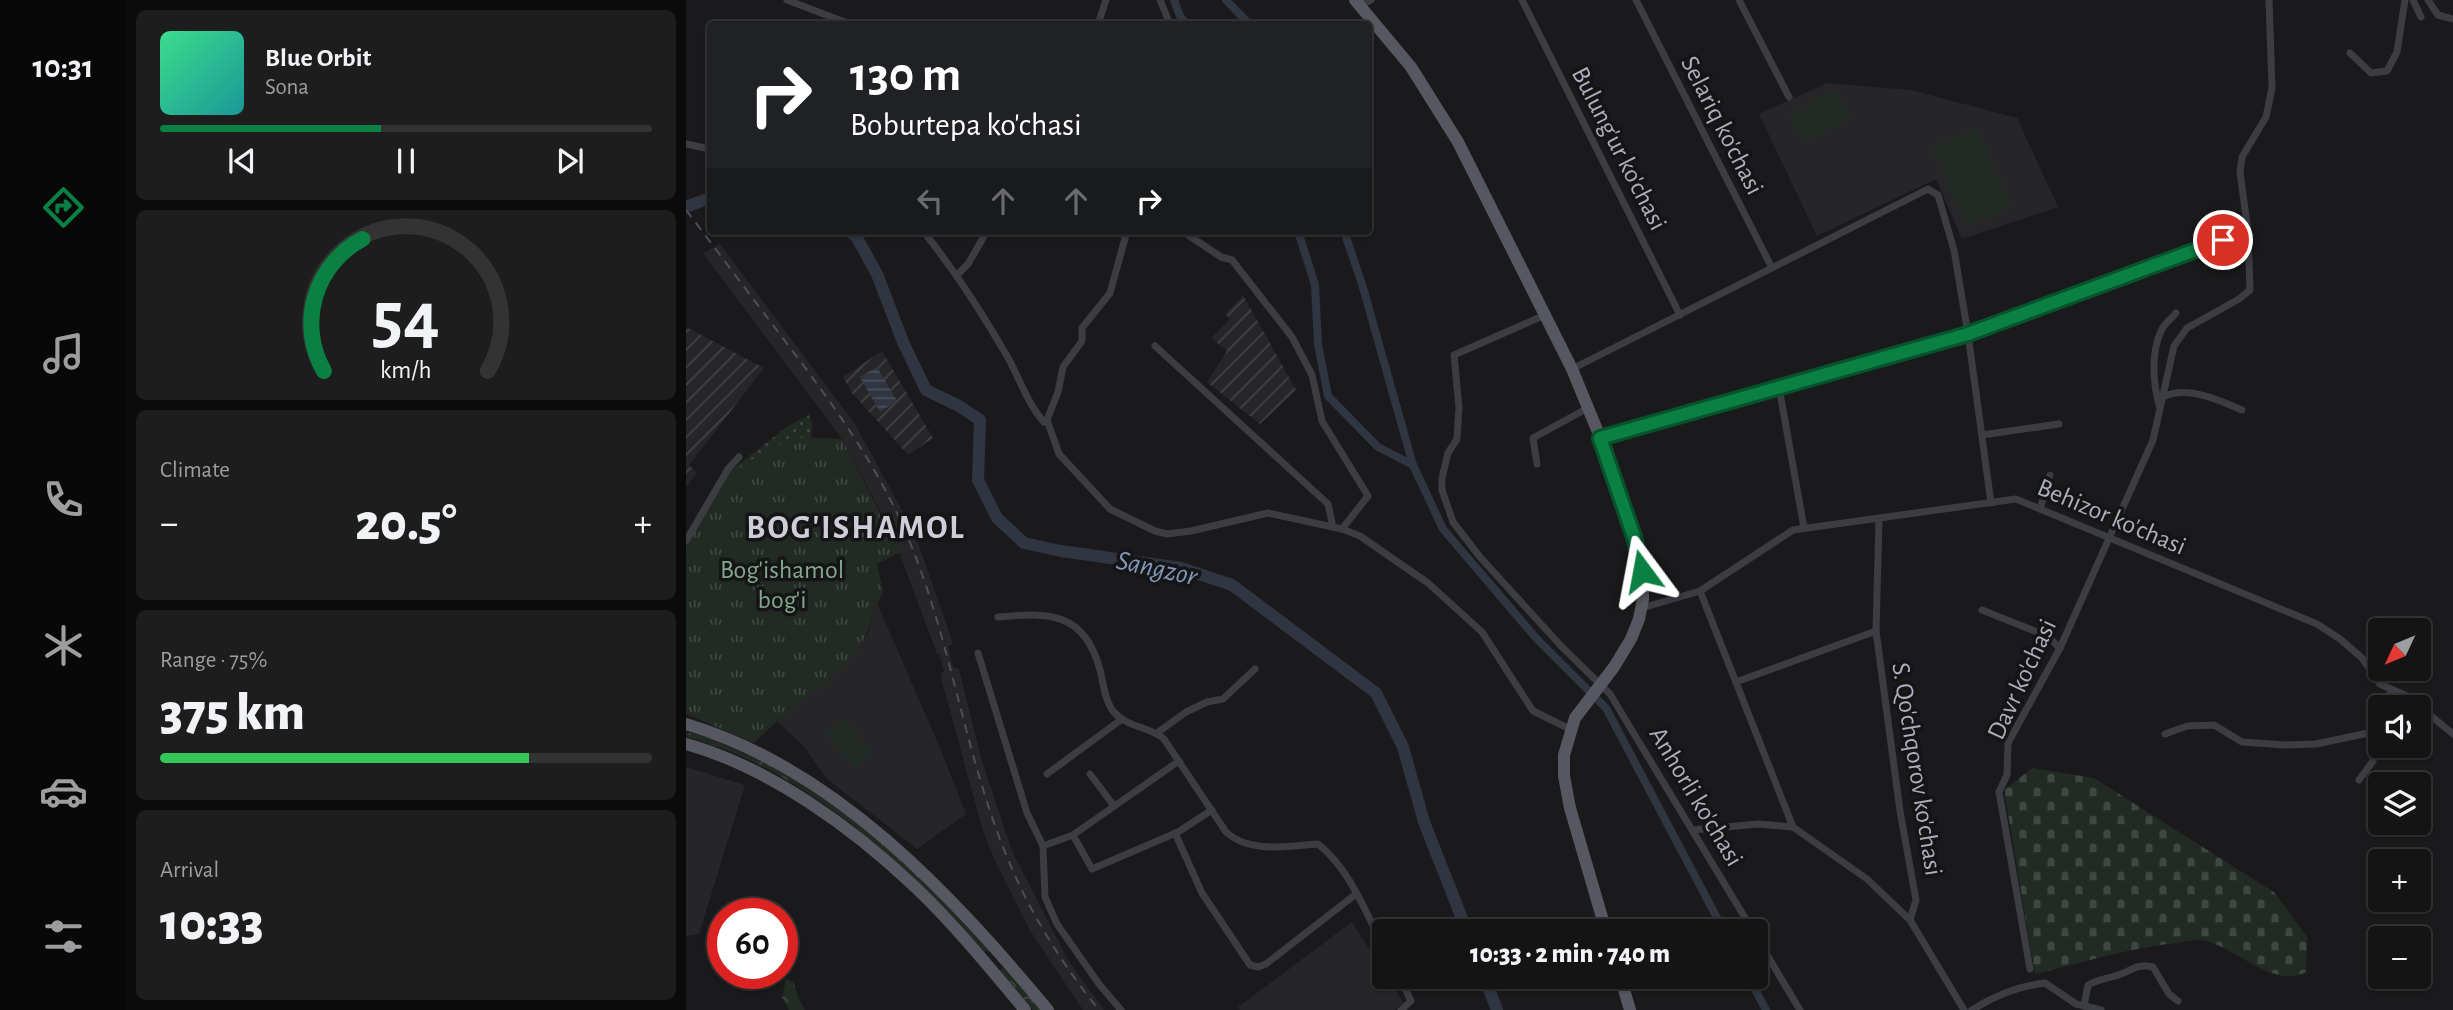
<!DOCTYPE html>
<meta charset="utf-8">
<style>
:root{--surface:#141415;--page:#1d1d1e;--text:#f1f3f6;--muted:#9d9ea0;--line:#333334;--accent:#0b8043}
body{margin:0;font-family:"Alegreya Sans",sans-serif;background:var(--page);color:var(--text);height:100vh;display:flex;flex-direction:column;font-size:26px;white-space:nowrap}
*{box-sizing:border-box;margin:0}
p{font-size:23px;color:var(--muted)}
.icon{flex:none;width:38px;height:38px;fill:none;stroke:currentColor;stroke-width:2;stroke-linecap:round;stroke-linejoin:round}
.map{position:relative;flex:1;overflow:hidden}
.drawer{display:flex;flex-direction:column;gap:10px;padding:10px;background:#0b0b0c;width:560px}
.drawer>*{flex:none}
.banner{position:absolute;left:21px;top:21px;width:665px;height:214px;border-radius:7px;box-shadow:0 2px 5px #0004,0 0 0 2px var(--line);background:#202124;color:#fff;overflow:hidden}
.needle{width:46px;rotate:226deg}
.buttons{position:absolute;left:1682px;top:618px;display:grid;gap:14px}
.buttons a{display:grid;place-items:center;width:63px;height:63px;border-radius:7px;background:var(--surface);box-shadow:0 2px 5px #0004,0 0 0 2px var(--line);font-size:35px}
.speed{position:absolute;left:21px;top:898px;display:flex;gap:14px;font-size:35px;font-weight:700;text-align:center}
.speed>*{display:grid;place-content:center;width:91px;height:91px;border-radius:50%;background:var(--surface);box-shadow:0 2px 5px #0004,0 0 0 2px var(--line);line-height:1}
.speed .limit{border:10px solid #d22;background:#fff;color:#111}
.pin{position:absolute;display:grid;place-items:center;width:60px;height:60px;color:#fff;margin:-30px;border:4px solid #fff;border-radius:50%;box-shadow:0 2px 7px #0007}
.me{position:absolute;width:77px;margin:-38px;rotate:347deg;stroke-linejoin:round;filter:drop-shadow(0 0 5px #0008)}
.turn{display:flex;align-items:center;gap:24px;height:147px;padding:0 28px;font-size:32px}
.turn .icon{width:91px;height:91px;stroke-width:2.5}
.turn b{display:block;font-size:49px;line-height:60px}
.lanes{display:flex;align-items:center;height:66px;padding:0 28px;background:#0003;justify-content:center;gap:35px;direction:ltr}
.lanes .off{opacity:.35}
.big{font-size:52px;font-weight:800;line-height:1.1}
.drawer .widget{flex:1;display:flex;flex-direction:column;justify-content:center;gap:10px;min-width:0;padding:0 24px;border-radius:10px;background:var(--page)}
.drawer .dial{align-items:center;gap:0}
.dial svg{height:182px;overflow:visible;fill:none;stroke:var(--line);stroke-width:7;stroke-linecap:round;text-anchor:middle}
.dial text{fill:var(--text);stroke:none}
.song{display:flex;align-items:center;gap:21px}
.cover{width:84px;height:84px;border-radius:10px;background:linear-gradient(135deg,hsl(150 70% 55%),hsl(180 70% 35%))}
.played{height:7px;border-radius:4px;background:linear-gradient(90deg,var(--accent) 45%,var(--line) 45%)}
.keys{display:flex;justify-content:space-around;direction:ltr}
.heat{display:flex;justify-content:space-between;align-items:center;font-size:38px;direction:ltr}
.charge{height:10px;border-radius:5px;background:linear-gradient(90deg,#34c759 75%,var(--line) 0)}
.trip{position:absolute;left:686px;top:919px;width:396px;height:70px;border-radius:7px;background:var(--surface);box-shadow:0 2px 5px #0004,0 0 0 2px var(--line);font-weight:800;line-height:70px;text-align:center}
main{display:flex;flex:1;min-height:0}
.tabs{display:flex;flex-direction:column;width:126px;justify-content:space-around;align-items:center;background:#080808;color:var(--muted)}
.tabs .icon{width:49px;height:49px}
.tabs .current{color:var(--accent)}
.tabs b{font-size:32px;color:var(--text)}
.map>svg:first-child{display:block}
.built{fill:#262629}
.industrial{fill:url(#industrial-furrows)}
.grass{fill:url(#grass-dots)}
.forest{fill:url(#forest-crowns)}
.cemetery{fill:url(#cemetery-stones)}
.park{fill:url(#park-tufts)}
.pitch{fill:#212b24}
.water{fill:url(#water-rules)}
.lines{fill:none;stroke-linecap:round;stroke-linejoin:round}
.canal{stroke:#2f3641;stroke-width:8}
.river{stroke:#2f3641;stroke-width:12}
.street{stroke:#3c3d43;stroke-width:7}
.primary{stroke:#565760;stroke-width:12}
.rail{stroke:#4d4e56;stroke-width:2;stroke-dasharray:9 7;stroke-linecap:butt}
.route-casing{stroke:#07532c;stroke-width:18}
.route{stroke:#0b8043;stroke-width:12}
.labels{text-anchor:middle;stroke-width:7;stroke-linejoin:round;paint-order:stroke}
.street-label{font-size:26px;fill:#acaebc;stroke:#151517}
.park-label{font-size:26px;fill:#82a78a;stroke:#151517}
.water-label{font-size:28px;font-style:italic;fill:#8297b7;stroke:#151517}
.district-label{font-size:33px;font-weight:bold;letter-spacing:2px;fill:#cdced8;stroke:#151517}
</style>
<main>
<nav class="tabs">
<b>10:31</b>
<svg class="icon current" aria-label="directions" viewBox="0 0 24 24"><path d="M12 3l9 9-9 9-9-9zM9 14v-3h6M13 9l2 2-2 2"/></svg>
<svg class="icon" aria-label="music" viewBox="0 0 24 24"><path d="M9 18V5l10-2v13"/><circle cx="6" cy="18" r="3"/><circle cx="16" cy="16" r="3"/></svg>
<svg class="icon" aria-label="phone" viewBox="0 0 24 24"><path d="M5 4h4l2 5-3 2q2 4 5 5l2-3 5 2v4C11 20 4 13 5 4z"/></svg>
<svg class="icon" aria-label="climate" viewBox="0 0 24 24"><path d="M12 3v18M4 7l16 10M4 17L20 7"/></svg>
<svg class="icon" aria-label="car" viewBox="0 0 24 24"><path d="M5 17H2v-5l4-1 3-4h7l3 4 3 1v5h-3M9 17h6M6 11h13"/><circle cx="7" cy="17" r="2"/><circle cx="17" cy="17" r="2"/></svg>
<svg class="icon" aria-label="filters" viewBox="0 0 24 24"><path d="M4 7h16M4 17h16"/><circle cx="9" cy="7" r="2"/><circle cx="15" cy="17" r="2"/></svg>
</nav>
<section class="drawer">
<div class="widget">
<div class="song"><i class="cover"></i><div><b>Blue Orbit</b><p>Sona</p></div></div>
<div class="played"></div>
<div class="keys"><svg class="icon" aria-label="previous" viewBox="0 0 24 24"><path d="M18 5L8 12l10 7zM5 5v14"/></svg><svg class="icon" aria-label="pause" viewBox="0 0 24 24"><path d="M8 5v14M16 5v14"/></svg><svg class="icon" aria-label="next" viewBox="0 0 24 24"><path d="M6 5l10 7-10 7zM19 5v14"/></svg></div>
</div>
<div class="widget dial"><svg viewBox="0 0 100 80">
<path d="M14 69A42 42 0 1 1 86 69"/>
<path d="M14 69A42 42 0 0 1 31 11" stroke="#0b8043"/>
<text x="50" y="56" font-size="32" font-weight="700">54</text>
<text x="50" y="72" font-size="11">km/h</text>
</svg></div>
<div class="widget"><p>Climate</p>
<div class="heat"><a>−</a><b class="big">20.5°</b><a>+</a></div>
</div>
<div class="widget"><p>Range · 75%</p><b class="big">375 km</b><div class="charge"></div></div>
<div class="widget"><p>Arrival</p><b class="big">10:33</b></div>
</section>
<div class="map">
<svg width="1767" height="1010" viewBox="0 0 1767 1010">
<defs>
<pattern id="industrial-furrows" width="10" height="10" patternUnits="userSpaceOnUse" patternTransform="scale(1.75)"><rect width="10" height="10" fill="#262629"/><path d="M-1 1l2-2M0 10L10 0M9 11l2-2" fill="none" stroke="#434346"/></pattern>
<pattern id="grass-dots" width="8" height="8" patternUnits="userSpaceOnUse" patternTransform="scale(1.75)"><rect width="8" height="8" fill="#212b24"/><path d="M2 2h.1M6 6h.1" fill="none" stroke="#3f4742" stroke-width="1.8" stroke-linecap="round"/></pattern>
<pattern id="forest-crowns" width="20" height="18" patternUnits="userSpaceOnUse" patternTransform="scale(1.75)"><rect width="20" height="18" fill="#212b24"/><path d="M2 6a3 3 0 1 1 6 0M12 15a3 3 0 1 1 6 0" fill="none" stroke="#3f4742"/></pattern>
<pattern id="cemetery-stones" width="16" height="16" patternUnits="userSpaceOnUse" patternTransform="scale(1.75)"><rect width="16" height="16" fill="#212b24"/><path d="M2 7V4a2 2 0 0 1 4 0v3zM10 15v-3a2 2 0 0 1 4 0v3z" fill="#3f4742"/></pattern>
<pattern id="park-tufts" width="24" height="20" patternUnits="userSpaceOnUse" patternTransform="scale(1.75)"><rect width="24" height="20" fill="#212b24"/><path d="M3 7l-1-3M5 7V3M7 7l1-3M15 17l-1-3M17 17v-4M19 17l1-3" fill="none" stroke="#3f4742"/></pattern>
<pattern id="water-rules" width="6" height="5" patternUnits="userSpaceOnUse" patternTransform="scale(1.75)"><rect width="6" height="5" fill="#2f3641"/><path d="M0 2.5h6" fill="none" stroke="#4a515a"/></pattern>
</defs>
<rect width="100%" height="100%" fill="#1a1a1c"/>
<g class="built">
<polygon points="1141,83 1225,90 1331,118 1372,207 1276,239 1250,179 1131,236 1073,114"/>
<polygon points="34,244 169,424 229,534 267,643 262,647 267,667 273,669 296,761 326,851 382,960 418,1010 397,1010 343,929 308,859 296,828 254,674 258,671 253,654 251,654 206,533 156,439 17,253"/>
<polygon points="191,603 254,748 280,814 231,849 140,778 119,748 90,720 142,679 169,652 182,634"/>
<polygon points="0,767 59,785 13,934 0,936"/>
<polygon points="666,922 698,972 698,976 701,977 717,1002 709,1010 554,1010 552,1007"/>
</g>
<g class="industrial">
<polygon points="557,295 610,390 574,424 521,382 541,351 525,338 544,319 539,314"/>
<polygon points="0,327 78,368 3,465 11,473 0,487"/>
<polygon points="196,351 247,438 222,455 166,393 157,377"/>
</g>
<polygon class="grass" points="123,415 126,424 124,454 43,472 102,426"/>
<g class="forest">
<path d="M0,732L24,738L92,769L164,817L237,877L303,949V952L298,951C219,864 117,767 0,737Z"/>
<polygon points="317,967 355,1010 347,1010 314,971"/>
<polygon points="100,979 108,983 112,997 119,1010 103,1010 96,998"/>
</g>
<path class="cemetery" d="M1346,768L1408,778L1589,893L1621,937L1620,972C1588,990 1547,945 1516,940C1509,939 1498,942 1490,943C1442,948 1396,963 1349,974L1318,790Z"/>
<path class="park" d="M107,437L156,439L214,552L191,564L197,592C186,611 185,633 170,651C141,686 100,710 68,743L0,714V544L43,472Z"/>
<g class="pitch">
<polygon points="1149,89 1165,118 1118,143 1103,115"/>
<polygon points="1291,128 1326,207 1281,227 1246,147"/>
<polygon points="158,719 186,753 169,768 140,734"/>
</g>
<polygon class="water" points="191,367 211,401 194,412 174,377"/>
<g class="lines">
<g class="canal">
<polyline points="488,0 494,16 500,24"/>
<polyline points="540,0 563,24"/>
<polyline points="612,231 629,285 632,344 642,396 692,447 727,465"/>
<polyline points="658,231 676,284 727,465 757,529 850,638 920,708 1038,931"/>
<polyline points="1062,976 1080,1010"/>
</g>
<g class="river">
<polyline points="0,207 24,198"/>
<polyline points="164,231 171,238 191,274 217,342 240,390 273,406 294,420 292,480 311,518 338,543 375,551 495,568 546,585 690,693 717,747 738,822 781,931"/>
<polyline points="798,976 811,1010"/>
</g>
<g class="street">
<polyline points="101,0 164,24"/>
<polyline points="474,0 484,24"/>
<polyline points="836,0 994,315"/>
<polyline points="950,0 1086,268"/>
<polyline points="1053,0 1103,97"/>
<polyline points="1727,0 1735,17"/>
<polyline points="1742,0 1752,15 1767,19"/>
<polyline points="674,6 685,0"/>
<polyline points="412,24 420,0"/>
<polyline points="1664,53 1685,73 1701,71 1711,52 1719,0"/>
<polyline points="0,144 24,149"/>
<path d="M237,231C270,272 295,311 321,356C333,377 342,405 358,422L361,420"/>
<polyline points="496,231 535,257 546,260 606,337 626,375 636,421 682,496 656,529"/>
<polyline points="272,274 282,264 301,231"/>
<polyline points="859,315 768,355 773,408 771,439 762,453 756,478 756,490 767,522 794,557 875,646 924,694 1067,931"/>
<polyline points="469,346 642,504 647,527"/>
<polyline points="886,369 1242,189 1252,195 1268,250 1282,334 1305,503"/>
<polyline points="1093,387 1118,528"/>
<path d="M1477,397C1501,385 1533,400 1556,410"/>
<path d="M1473,405C1467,383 1465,352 1475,331C1478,324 1486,318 1490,313"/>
<polyline points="361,420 373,454 424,509 469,531 481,534 505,531 582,513 656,529 674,536 742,583 796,632 847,711 884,729"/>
<polyline points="361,420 372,392 377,367 396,341 396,328 424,293 441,231"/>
<polyline points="1296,435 1373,424"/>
<polyline points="914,437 1282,334 1562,231"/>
<polyline points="851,464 847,438 902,408"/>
<polyline points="1354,509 1364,475"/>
<polyline points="1193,519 1190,631 1214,811 1230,900 1224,920 1278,1010"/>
<polyline points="0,541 42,469 53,457"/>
<polyline points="1014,591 1107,827"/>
<polyline points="956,608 1014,591 1107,530 1330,499 1631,624 1654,639 1676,658 1694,684 1721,696 1767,734"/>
<polyline points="1296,610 1361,636 1374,648"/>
<path d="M312,617C363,612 399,612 414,670C417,682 419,701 427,711C441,728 463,726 478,739L540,832C564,854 602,846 632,844C664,869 680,913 698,948"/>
<polyline points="292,653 341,813 357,846 359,897 371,924 413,984 435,1010"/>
<polyline points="1050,682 1190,631"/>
<polyline points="1698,707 1705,691"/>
<polyline points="471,733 500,712 521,702 537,699 569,669"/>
<polyline points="1479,734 1501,726 1528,725 1556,742 1599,745 1630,744 1687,732"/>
<polyline points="493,761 387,835 406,869 492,832 526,810"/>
<polyline points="361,774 436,719"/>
<polyline points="404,774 428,806"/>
<polyline points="1673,780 1687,761 1687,732 1694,715"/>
<polyline points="1007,830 1072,824 1107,827 1181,879 1224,920"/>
<polyline points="489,833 516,893 564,965 572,967 580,964 670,894"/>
<polyline points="357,846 387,835"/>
<polyline points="1069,935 1114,1010"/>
<polyline points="1344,969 1313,792 1321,775 1322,743 1374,648 1467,440 1488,346 1501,328 1553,299 1564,290 1562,231 1554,172 1556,157 1580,117 1586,88 1583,0"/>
<polyline points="713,976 725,1001 715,1010"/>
<path d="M1398,1006L1402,985C1411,980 1419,979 1429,976C1446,972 1448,963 1467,967L1483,994L1492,1001"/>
<path d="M1286,1010C1308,996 1333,986 1359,983L1390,1004L1415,1010"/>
</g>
<g class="primary">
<polyline points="669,0 725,67 772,142 886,369 914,437 948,536 957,580 957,599 953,619 945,639 928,667 889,718 878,755 878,776 884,808 920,931"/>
<path d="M0,724C150,769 265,894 362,1010"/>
<path d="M0,744C83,767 167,828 229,887C268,924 304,968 339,1010"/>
<polyline points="934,976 944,1010"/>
</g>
<path class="rail" d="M0,210C32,252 64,295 96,337C143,399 189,461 220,533C267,642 279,763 327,871C349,921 379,968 413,1010"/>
</g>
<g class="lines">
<g class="route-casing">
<polyline id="route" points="956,571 948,537 914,438 1282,334 1537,240"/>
</g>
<use href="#route" class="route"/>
</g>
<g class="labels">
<g class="street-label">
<text transform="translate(1037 125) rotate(63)" y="9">Selariq ko'chasi</text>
<text transform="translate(934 148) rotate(63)" y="9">Bulung'ur ko'chasi</text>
<text transform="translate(1426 516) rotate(23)" y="9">Behizor ko'chasi</text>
<text transform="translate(1335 679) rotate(-65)" y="9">Davr ko'chasi</text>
<text transform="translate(1232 769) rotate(81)" y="9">S. Qo'chqorov ko'chasi</text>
<text transform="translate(1011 796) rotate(59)" y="9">Anhorli ko'chasi</text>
</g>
<g class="park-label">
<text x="96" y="578">Bog'ishamol<tspan x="96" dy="30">bog'i</tspan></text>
</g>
<g class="water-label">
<text transform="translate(471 567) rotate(12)" y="10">Sangzor</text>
</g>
<g class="district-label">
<text x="170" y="538">BOG'ISHAMOL</text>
</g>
</g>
</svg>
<div class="buttons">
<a><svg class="needle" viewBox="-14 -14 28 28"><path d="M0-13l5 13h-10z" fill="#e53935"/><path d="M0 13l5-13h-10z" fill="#9d9ea0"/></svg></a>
<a><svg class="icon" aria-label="sound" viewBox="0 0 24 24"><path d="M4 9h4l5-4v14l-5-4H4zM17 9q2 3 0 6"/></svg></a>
<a><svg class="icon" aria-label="layers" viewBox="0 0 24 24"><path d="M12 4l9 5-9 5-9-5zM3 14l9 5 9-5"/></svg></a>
<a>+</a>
<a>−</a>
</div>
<div class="speed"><div class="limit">60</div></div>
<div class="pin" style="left:1537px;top:240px;background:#d93025"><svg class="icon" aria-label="arrive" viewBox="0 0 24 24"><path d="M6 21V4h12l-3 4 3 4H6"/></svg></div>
<svg class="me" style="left:956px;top:571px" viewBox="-20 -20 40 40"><path d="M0-17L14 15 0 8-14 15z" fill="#0b8043" stroke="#fff" stroke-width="4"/></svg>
<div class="trip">10:33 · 2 min · 740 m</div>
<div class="banner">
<div class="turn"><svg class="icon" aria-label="right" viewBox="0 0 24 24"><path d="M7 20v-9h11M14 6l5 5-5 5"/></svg><div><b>130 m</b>Boburtepa ko'chasi</div></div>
<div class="lanes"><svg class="icon off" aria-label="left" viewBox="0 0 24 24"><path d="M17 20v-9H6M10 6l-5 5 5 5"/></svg><svg class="icon off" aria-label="ahead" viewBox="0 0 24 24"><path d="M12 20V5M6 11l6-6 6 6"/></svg><svg class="icon off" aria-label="ahead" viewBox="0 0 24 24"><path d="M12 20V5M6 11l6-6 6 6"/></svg><svg class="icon" aria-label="right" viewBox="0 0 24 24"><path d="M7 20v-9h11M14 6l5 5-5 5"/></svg></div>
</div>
</div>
</main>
